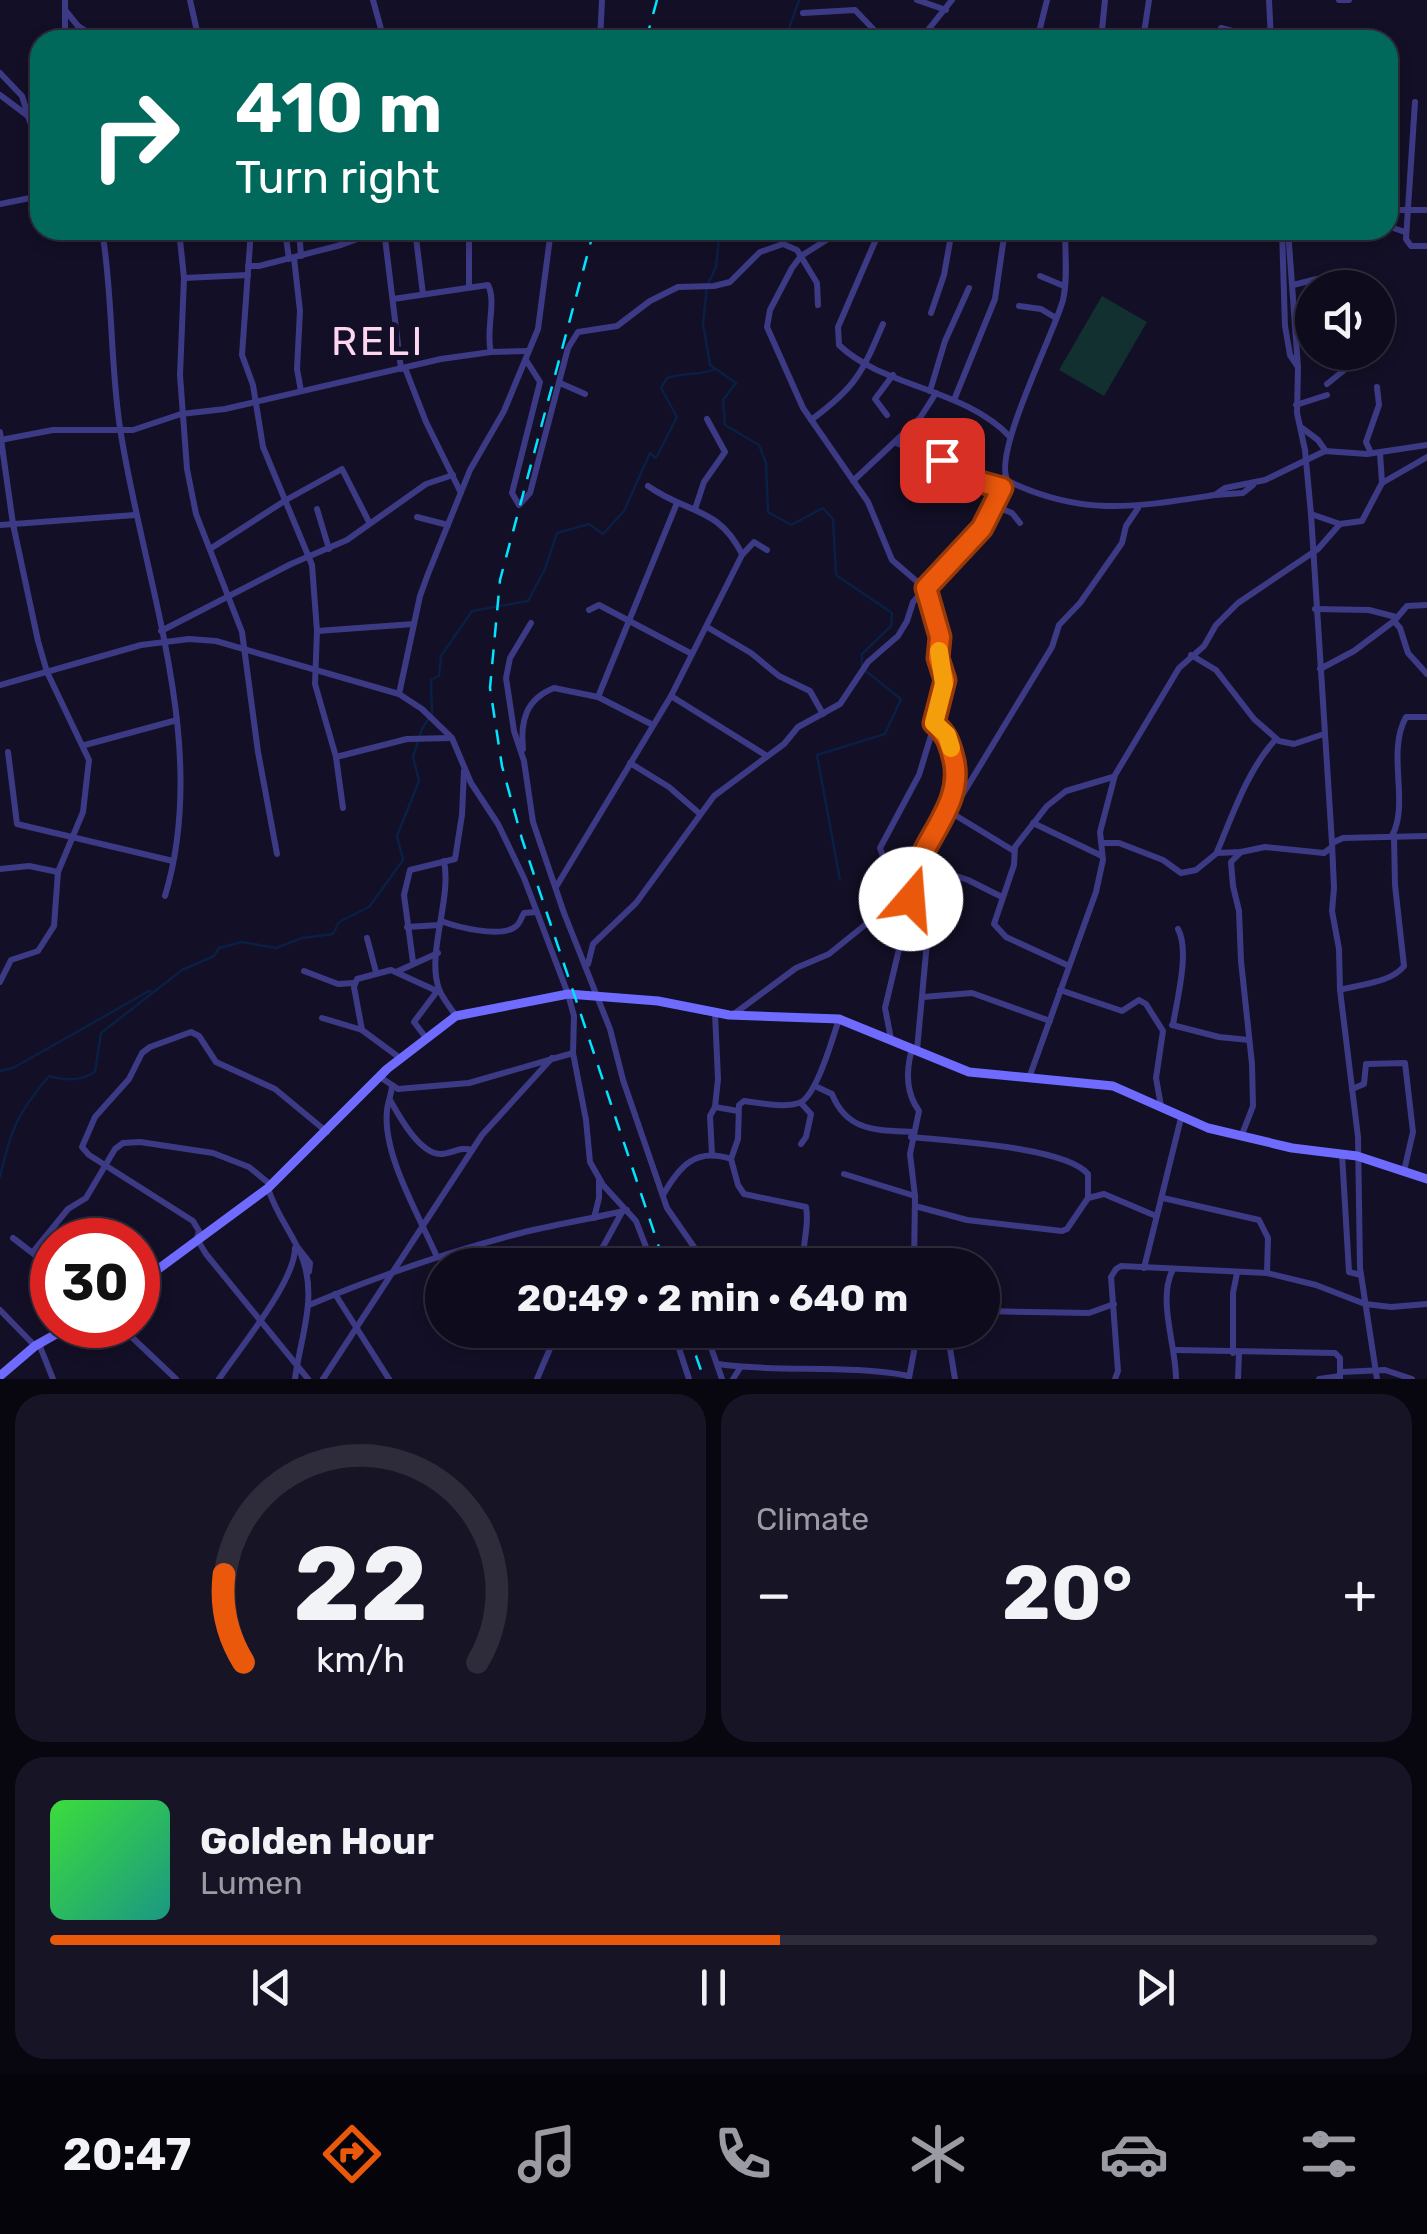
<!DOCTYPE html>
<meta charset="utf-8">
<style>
:root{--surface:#0e0b1c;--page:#171425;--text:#f1f3f6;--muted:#9b9ba3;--line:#2e2b3b;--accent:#ea580c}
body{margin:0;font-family:Rubik,sans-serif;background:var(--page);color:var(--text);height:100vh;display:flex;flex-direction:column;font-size:38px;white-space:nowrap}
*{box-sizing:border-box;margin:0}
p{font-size:32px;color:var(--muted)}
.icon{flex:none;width:55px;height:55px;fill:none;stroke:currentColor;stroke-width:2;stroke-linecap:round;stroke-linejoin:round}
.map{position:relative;height:1379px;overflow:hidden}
.panel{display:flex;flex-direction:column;gap:15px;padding:15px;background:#08060f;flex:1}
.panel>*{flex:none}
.hud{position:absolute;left:30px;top:30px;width:1368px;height:210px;border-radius:30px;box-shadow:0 5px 15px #0003,0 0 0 2px var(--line);background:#00695c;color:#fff;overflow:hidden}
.tools{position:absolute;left:1295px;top:270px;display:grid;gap:20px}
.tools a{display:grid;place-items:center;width:100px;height:100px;border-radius:50%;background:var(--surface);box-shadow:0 5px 15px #0003,0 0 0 2px var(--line);font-size:50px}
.speed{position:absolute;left:30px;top:1218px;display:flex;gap:20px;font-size:50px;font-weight:700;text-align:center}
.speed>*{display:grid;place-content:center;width:130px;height:130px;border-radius:50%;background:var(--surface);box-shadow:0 5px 15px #0003,0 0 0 2px var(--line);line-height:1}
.speed .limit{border:15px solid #d22;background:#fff;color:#111}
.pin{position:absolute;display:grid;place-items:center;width:85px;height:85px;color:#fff;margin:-42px;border-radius:20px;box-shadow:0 5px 15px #0006}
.me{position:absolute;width:110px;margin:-55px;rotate:18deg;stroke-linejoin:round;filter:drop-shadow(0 0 8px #0008)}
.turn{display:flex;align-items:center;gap:35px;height:210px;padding:0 40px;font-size:45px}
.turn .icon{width:130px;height:130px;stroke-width:2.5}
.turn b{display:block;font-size:70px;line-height:85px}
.big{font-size:75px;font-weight:700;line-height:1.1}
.panel .card{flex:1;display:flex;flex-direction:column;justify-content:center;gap:15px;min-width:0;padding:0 35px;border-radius:30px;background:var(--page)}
.panel .dial{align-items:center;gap:0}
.dial svg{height:260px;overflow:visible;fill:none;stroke:var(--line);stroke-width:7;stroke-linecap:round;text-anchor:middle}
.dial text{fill:var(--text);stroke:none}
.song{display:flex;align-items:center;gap:30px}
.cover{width:120px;height:120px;border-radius:15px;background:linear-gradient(135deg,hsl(120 70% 55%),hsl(170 70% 35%))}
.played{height:10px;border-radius:5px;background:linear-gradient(90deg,var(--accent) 55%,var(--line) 55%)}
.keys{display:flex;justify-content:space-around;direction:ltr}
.heat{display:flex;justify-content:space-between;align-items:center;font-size:55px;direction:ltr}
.panel .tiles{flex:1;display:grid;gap:15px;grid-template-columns:1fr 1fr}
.card:last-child{grid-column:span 2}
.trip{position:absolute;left:425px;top:1248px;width:575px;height:100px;border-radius:50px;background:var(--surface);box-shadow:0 5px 15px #0003,0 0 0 2px var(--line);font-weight:700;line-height:100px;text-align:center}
.menu{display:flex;height:160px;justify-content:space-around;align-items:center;background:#06040b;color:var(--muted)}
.menu .icon{width:70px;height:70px}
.menu .current{color:var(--accent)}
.menu b{font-size:45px;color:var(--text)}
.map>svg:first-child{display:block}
.green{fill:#12302f}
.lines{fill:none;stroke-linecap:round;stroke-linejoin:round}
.stream{stroke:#0a1f44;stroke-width:2.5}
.street{stroke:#3d3a85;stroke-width:6}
.secondary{stroke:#6f6bff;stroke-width:9}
.rail{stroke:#00e5ff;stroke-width:2.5;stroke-dasharray:15 12;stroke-linecap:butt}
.route-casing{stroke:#983908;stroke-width:25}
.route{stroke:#ea580c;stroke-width:18}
.slow{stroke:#f59e0b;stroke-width:18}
.labels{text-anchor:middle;stroke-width:10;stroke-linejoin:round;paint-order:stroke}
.quarter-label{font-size:40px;letter-spacing:2.5px;fill:#ffd6f0;stroke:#130f26}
</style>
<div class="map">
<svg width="1427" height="1379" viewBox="0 0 1427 1379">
<rect width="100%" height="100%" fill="#130f26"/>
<polygon class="green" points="1102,296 1147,322 1104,396 1059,370"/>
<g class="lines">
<g class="stream">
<polyline points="785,40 799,0"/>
<polyline points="720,230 716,267 707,286 703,323 710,365 736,383 723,400 725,425 759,445 766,463 768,512 791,525 823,508 833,519 836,575 892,613 891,626 862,654 862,668 901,699 885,734 817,755 840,880"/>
<polyline points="0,1071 13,1068 149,991 152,992"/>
<path d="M0,1177C11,1129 17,1114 49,1076C67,1081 79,1081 95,1072L101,1033L182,970L214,956L219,948L242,942L276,948L302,938L333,934L339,922L369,907L403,860L397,836L419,781L413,757L422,729L432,713L431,680L439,676L441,656L472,611L528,601L545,569L557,533L589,524L603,534L624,511L650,453L656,458L677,417L661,388L667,378C682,372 701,376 715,369"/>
</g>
<g class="street">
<polyline points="190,0 199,40"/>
<polyline points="373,0 384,40"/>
<polyline points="917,0 946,10"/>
<polyline points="1269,0 1271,40"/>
<polyline points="1339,0 1349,0"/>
<polyline points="65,10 78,26 100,40"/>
<polyline points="803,13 855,10 877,33 893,40"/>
<polyline points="1221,28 1268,40"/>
<polyline points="65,40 65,0"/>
<polyline points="600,40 602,0"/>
<polyline points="920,40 952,0"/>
<polyline points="1037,40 1047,0"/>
<polyline points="1101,40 1105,0"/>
<polyline points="1143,40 1149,0"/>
<polyline points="0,73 22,96 28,115"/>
<polyline points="0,95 28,116 40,150"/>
<polyline points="1415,102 1406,239 1411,246 1427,246"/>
<polyline points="0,204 40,196"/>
<polyline points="1388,210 1427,210"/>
<polyline points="1388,222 1393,228 1405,232"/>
<path d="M102,230C113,296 110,362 120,428C143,579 211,745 165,896"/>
<polyline points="179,230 184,278 180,375 187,469 196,514 242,632 258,752 277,854"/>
<polyline points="251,230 242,355 253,385 263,447 312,565 317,631 315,684 336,757 343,808"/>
<polyline points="285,230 289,259"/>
<polyline points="299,230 301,256"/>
<polyline points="384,230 401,369"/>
<polyline points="415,230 423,294"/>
<polyline points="782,230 783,244 797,250 817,283 818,305"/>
<polyline points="873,230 828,239 801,256 792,268 770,310 767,327 803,408 868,502 892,560 928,591 940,637 938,658 945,680 944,693 919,775 880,848 888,870 910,882"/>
<path d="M880,230L838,327L839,345C882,387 966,389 1010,437"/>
<path d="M1065,230C1065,252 1068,278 1063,300C1054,334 991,456 1008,481C1083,517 1136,507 1215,495L1225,488L1265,480L1325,451L1367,454L1427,445"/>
<polyline points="1282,230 1285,326 1290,355 1298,367 1297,413 1305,450 1311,514 1332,843 1334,888 1332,911 1339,949 1340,990 1358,1137 1360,1268 1377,1379"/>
<polyline points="1288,230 1298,367"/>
<polyline points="294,258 300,311 297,369 301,391"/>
<polyline points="248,266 259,266 341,245 382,230"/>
<polyline points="1040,276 1064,286"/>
<polyline points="184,278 248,275"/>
<polyline points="469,285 469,230"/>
<polyline points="1293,285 1317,279 1325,288"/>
<path d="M393,299L488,285C497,302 485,331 491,352"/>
<polyline points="1019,306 1041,309 1056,318"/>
<polyline points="931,313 944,275 952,230"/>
<polyline points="1297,330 1306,308"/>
<polyline points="526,360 540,382 512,493 519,505 530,493 568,348 578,332 617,326 650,301 678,287 714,286 730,282 760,252 783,244"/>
<polyline points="405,368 426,422 460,491"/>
<polyline points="560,383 585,394"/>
<polyline points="1327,384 1348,367 1341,352"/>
<polyline points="930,391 945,341 969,288"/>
<polyline points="954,400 995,299 1005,230"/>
<polyline points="1296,405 1327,395"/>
<polyline points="887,415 875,399 893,375"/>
<path d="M811,420C856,387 862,373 883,324"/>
<polyline points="1302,428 1318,440 1325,450"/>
<polyline points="0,432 13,524 38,641 47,672 89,760 83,812 58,872 54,926 38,951 11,960 0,982"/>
<polyline points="0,440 53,430 133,430 181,414 225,409 441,359 491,352 528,351"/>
<polyline points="896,443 942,461 971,480 1002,488"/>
<polyline points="1371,453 1366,442 1379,405 1377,387"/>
<polyline points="853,481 920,418 936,393"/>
<polyline points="1382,483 1427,457"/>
<path d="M648,486C687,514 718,506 742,554"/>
<polyline points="1215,495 1243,493 1253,485"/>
<polyline points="995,506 1012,513 1020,523"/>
<polyline points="317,509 329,549"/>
<polyline points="695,509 704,482 725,452 707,419"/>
<polyline points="1311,514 1340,524 1362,521 1382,483 1380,453"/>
<polyline points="417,517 448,525"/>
<polyline points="0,525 135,515"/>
<polyline points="210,549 286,500 342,469 369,522"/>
<polyline points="1315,609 1369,610 1396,617"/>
<polyline points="589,610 599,605 692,654"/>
<polyline points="1395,620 1407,606 1427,605"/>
<polyline points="531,623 510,658 506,678 514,731 524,761 533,822 564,913 610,1029 623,1080 667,1208 694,1247 699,1265"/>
<polyline points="707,627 751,653 779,676 810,691 823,714"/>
<polyline points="161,631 291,564 347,540 426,484 453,475"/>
<polyline points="317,631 414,624"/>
<polyline points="1191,655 1216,670 1254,719 1279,741 1294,744 1324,734"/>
<polyline points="1320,669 1354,651 1394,621 1400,628 1408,653 1427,674"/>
<polyline points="0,685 141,645 189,639 216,641 399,694 422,709 452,738 471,783 498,824 524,878 568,994 574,1016 573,1053 586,1120 590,1162 603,1185 636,1221 653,1265"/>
<polyline points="399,694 420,596 428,574 470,470 504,411 538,329 551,230"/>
<polyline points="671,696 767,756"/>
<polyline points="598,697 677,503"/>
<path d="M935,724C963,748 957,782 946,813"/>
<polyline points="85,745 177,720"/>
<path d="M523,749C520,721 526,699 554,688L598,697L653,725"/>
<polyline points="8,752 17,824 173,861"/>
<polyline points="336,757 407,739 451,738"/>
<polyline points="630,763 669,787 700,814"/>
<polyline points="950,812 1014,851"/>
<polyline points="1033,823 1102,856"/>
<path d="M1392,836C1410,803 1386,753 1406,717H1427"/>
<polyline points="1103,843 1119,843 1163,860 1181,873 1196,870 1217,853 1241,852 1265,847 1324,853 1332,847"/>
<polyline points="1332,843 1343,838 1427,836"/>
<path d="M1217,852C1233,814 1248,769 1276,739"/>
<path d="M444,861C452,899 426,954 439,989C442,998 451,1008 456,1016"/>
<polyline points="925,865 968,880 1002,897"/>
<polyline points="0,869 29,866 58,872"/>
<polyline points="556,887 671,696 742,555 754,542 767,550"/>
<path d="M441,921C457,927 500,938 515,927C520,924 521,918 524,913L537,912"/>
<polyline points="407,927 440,925"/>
<polyline points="367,938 376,972"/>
<polyline points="413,962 404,895 410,870 455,859 462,815 464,771"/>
<polyline points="588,964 593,944 636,903 714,796 784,744 798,727 840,704 868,662 898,636 907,621 913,602 988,521 1004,477"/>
<polyline points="1067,965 1006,937 994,924 1014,865 1015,847 1047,806 1066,791 1113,777"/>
<polyline points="304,971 338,984 354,983"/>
<polyline points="396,972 438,953"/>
<polyline points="1060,990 1122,1011 1139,1000 1146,1004 1163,1031 1156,1078 1161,1106"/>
<path d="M1340,990C1360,984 1391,983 1404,966L1395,885L1394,837"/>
<polyline points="923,997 972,993 1050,1021"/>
<polyline points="734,1014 796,968 829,954 886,908 910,900"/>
<polyline points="322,1018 362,1030 400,1058"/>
<polyline points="1172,1025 1219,1037 1249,1040"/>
<path d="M1173,1025C1177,999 1190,951 1178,929"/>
<polyline points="362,1030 354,987 357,979 391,970 437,991"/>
<polyline points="427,1039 414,1022 438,990"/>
<polyline points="891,1039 885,1008 911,899 912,877 936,827 958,802 1052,647 1059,625 1080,603 1122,543 1126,526 1138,508"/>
<path d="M912,1049C906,1070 906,1093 919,1111L910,1154L915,1196L914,1265"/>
<polyline points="917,1050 931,899 928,865"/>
<polyline points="380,1077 398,1089 469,1083 573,1053"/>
<polyline points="1029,1078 1096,892 1103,860 1100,832 1115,775 1179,668 1204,646 1216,625 1238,603 1318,549 1340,524"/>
<path d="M815,1086L832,1094C847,1132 877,1130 913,1132"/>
<path d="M392,1087C391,1095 388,1102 387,1110C382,1155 420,1217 437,1257"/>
<polyline points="1352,1089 1364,1084 1366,1064 1405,1063 1413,1132 1404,1171"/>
<path d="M390,1100C399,1116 419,1153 440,1154C452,1154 460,1146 472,1150"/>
<polyline points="715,1107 738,1111"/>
<path d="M911,1137C950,1141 1065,1147 1088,1174V1198"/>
<polyline points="1241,1137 1253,1106 1252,1064 1241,961 1239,911 1233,886 1231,862 1241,852"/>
<polyline points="801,1144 806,1137 811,1114 801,1103"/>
<polyline points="1342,1154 1349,1272 1361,1275"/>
<polyline points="712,1155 710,1116 715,1107 718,1079 715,1013"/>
<path d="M731,1159L738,1139L739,1105L744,1101C760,1103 784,1108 799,1103C816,1098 833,1037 839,1019"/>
<polyline points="844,1174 915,1196"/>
<path d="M268,1188C276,1215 294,1235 303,1260C317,1300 300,1339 295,1379"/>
<path d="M663,1195C679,1167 695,1147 731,1159L738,1185L744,1194L806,1207C810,1227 801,1245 804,1265"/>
<polyline points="1163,1198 1259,1220 1268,1238 1267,1273"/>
<polyline points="915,1206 967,1220 1062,1231 1067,1229 1088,1198 1104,1194 1156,1216"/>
<polyline points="594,1218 599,1198 599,1181"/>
<polyline points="13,1238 52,1268"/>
<polyline points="299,1249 310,1263 309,1272"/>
<polyline points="33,1252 68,1209 86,1198 115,1149 123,1143 140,1142 213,1153 249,1167 271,1185"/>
<polyline points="698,1253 712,1265"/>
<polyline points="593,1265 622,1212"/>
<polyline points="1144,1268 1181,1118"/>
<path d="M1173,1269C1157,1300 1176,1344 1176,1379"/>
<polyline points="335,1294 389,1379"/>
<path d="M309,1305C378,1276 448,1252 521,1233C556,1224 592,1219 627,1210"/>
<polyline points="0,1310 35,1346"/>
<polyline points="982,1311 1089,1313 1114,1304"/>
<polyline points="119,1325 176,1379"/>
<polyline points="673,1330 689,1379"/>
<polyline points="705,1330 722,1379"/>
<polyline points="947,1330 955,1379"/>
<polyline points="39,1344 53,1379"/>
<polyline points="1176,1350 1335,1353 1340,1358 1340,1379"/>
<polyline points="1233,1353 1233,1293 1237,1273"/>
<path d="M718,1364C781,1373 846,1364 909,1376"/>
<polyline points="1341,1372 1385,1370 1412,1379"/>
<polyline points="909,1378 918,1330"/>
<path d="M219,1379C239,1349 295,1282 295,1248"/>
<polyline points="308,1379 206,1254 197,1239 199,1231 193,1221 89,1155 82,1147 95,1117 129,1079 142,1053 150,1047 191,1032 199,1036 216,1062 275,1089 327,1132"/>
<polyline points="323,1379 482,1135 552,1058"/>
<polyline points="537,1379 558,1330"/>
<polyline points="733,1379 740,1368"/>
<polyline points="1115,1379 1118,1371 1111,1277 1116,1269 1121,1266 1267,1273 1316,1285 1365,1304 1391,1307 1427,1304"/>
<polyline points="1238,1379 1239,1354"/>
<polyline points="1319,1379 1340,1376"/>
</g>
<g class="secondary">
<polyline points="138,1284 268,1188 387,1069 456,1016 568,994 658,1001 729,1015 839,1019 969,1072 1113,1086 1208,1128 1292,1148 1357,1156 1427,1179"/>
<polyline points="0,1376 35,1346 72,1325"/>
</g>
<g class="rail">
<polyline points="646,40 657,0"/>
<polyline points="594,230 500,580 490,688 502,766 522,839 665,1265"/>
<polyline points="687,1330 704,1379"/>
</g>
</g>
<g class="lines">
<g class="route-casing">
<path id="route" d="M911,899C908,848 968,810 953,757C949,741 946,734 934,723L945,680L938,658L940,637L926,588L982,528L1002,488L966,478L942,460"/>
</g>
<use href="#route" class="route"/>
<polyline class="slow" points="939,651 944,684 934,723 947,735 951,748"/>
</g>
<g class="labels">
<g class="quarter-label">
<text x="378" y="355">RELI</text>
</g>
</g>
</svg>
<div class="tools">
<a><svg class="icon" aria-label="sound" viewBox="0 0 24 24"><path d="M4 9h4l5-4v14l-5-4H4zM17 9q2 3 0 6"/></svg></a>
</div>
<div class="speed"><div class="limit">30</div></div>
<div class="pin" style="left:942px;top:460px;background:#d93025"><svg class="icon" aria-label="arrive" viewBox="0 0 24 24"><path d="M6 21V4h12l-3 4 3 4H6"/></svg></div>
<svg class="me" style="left:911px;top:899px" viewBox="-20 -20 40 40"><circle r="19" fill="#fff"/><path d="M0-13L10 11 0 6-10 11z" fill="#ea580c"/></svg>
<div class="trip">20:49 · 2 min · 640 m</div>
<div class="hud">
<div class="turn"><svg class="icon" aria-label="right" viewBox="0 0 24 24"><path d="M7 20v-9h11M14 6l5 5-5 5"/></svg><div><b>410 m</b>Turn right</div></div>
</div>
</div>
<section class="panel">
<div class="tiles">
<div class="card dial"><svg viewBox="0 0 100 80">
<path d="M14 69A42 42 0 1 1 86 69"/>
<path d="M14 69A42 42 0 0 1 8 42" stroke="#ea580c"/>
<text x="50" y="56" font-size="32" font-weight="700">22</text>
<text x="50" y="72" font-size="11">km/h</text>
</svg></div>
<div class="card"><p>Climate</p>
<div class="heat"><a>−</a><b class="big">20°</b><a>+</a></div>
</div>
<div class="card">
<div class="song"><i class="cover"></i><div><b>Golden Hour</b><p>Lumen</p></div></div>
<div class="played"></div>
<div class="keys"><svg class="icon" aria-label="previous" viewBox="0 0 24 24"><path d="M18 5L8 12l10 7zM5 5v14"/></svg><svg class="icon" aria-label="pause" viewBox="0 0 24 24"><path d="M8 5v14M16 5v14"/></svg><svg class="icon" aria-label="next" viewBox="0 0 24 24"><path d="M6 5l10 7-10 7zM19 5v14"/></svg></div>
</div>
</div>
</section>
<nav class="menu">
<b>20:47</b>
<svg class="icon current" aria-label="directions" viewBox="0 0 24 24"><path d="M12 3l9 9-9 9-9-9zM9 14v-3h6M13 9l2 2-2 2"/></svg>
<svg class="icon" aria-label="music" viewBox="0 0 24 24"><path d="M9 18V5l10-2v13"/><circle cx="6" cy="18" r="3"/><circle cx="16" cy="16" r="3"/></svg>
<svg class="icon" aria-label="phone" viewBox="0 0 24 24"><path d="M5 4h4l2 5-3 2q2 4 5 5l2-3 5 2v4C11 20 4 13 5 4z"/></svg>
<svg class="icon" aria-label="climate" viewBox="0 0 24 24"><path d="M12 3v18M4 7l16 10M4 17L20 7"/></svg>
<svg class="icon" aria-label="car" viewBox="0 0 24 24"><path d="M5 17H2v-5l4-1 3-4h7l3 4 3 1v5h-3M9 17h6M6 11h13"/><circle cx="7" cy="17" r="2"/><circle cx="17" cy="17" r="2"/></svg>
<svg class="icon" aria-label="filters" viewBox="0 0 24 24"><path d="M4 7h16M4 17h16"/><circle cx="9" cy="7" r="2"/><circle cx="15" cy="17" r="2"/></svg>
</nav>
